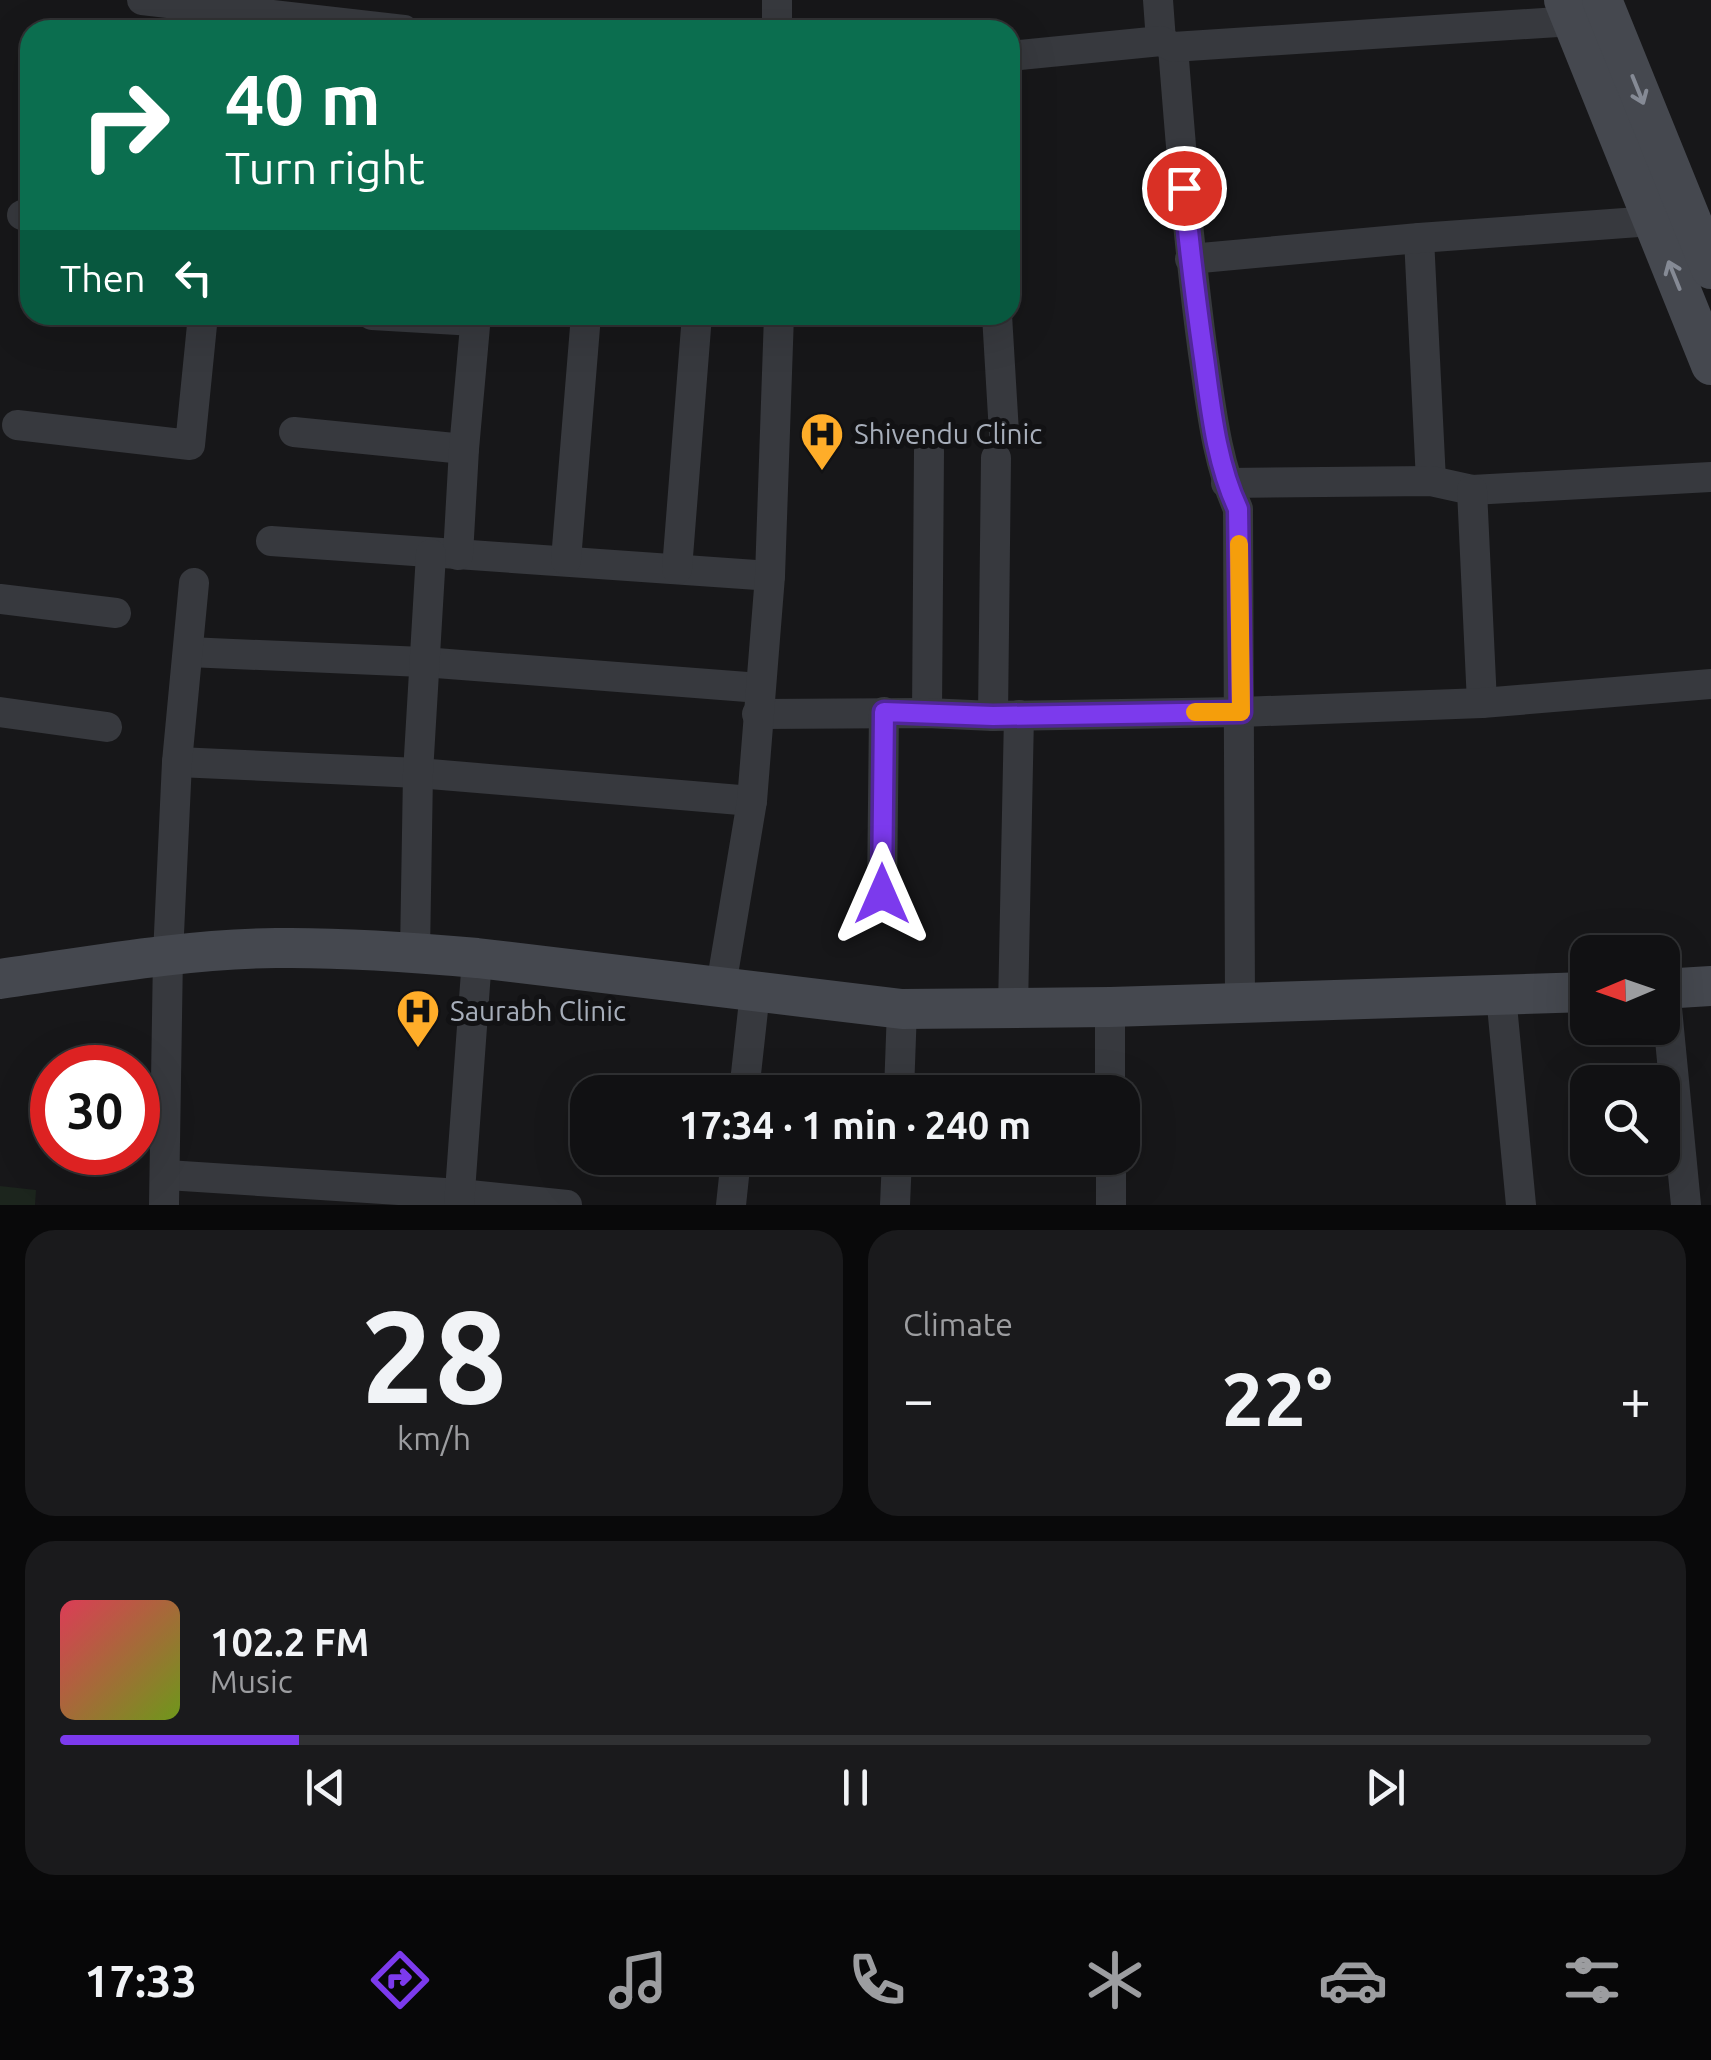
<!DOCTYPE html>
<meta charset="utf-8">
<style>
:root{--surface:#111113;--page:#1a1a1c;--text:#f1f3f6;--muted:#9c9da0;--line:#303133;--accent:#7c3aed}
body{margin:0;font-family:Ubuntu,sans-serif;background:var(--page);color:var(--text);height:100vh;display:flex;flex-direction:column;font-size:38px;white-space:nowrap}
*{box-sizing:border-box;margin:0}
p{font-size:32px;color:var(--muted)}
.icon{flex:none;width:55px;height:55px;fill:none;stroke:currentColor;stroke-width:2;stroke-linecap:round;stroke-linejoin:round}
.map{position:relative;height:1205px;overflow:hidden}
.side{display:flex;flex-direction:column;gap:25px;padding:25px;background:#09090a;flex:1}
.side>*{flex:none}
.top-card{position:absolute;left:20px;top:20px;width:1000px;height:305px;border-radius:30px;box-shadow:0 10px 40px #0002,0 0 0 2px var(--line);background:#0b6e4f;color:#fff;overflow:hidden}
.needle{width:65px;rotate:268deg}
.controls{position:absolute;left:1570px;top:935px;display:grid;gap:20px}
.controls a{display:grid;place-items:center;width:110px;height:110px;border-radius:20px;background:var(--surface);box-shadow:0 10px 40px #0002,0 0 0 2px var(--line);font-size:50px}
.speed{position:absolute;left:30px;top:1045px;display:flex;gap:20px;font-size:50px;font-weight:700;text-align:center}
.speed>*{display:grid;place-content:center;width:130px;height:130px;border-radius:50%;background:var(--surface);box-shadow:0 10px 40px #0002,0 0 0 2px var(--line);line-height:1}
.speed .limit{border:15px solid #d22;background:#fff;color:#111}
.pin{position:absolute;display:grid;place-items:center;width:85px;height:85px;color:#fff;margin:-42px;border:5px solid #fff;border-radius:50%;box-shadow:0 2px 10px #0007}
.me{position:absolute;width:110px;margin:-55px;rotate:0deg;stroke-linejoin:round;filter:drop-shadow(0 0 8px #0008)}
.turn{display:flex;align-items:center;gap:35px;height:210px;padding:0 40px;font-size:45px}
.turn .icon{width:130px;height:130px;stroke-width:2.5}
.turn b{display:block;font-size:70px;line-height:85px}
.then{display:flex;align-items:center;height:95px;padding:0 40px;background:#0003;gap:20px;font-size:38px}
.big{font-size:75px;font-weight:700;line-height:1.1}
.side .tile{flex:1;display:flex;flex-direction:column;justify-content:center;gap:15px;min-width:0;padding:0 35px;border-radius:30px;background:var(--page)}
.side .dial{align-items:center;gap:0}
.dial b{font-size:130px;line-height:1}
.song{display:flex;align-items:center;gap:30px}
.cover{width:120px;height:120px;border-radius:15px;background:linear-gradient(135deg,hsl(350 70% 55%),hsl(80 70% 35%))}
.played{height:10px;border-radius:5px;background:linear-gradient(90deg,var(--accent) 15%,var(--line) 15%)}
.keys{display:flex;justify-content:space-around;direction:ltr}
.heat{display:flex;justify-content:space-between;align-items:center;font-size:55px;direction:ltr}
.side .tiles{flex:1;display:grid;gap:25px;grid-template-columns:1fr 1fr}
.tile:last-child{grid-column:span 2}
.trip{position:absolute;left:570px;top:1075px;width:570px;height:100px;border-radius:30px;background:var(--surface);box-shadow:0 10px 40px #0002,0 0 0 2px var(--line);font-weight:700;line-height:100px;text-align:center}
.menu{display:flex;height:160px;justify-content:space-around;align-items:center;background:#070708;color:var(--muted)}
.menu .icon{width:70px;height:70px}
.menu .selected{color:var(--accent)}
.menu b{font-size:45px;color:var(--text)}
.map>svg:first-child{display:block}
.green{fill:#1c251d}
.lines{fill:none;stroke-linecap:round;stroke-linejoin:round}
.street{stroke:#37393e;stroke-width:30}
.secondary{stroke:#45484f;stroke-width:40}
.oneway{stroke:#858a95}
.route-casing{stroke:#51269a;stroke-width:25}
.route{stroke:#7c3aed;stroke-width:18}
.slow{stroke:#f59e0b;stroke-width:18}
.labels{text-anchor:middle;stroke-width:10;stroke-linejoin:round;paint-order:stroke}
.poi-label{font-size:28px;fill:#a7aeba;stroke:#121214;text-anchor:start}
</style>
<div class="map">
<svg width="1711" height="1205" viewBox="0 0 1711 1205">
<rect width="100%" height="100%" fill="#171719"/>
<polygon class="green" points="0,1186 36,1190 35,1205 0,1205"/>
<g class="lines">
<g class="street">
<polyline points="142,0 404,30"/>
<polyline points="1158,0 1161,41"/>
<polyline points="777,30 777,0"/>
<path d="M1173,47C1181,149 1189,251 1203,353C1211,405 1216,460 1238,509L1240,1002"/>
<polyline points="1010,56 1161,41 1173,47 1589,20"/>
<polyline points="22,215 30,216"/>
<polyline points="1419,238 1431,481"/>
<polyline points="1190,259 1419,238 1652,221"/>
<polyline points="372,315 475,321"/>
<polyline points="997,315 1004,433"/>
<polyline points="17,425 190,445 203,315"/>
<polyline points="294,432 464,449"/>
<polyline points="1226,483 1431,481 1472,490 1711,477"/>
<polyline points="1472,490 1482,703"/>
<polyline points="271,541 770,576"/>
<polyline points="458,555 464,449 476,315"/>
<polyline points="566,560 586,315"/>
<polyline points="677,569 697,315"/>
<polyline points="0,599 116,613"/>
<polyline points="188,652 423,662 760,688"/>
<polyline points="0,712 107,727"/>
<polyline points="927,713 929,451"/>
<polyline points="757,714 927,713 993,716 1241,712 1482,703 1711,684"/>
<polyline points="993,716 996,458"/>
<polyline points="177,762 418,773 752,801"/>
<polyline points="882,894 884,712"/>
<polyline points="415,952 418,773 431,554"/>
<polyline points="721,986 752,801 770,576 779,315"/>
<polyline points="1665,988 1686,1205"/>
<polyline points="1501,995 1521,1205"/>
<polyline points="1110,1007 1110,1092"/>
<polyline points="1013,1008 1019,715"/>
<polyline points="744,1092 755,992"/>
<polyline points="899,1092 902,1009"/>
<polyline points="1111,1158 1111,1205"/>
<polyline points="167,1175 460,1194 567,1205"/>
<polyline points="164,1205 168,955 177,762 194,583"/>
<polyline points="459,1205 477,958"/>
<polyline points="731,1205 736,1158"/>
<polyline points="895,1205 897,1158"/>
</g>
<g class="secondary">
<polyline points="1564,0 1711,365"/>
<polyline points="1602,0 1711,269"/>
<path d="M0,979C91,966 184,949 276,948C343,947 411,952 477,958L902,1009L1110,1007L1588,992"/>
<polyline points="1662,989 1711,986"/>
</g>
</g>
<defs><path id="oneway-shaft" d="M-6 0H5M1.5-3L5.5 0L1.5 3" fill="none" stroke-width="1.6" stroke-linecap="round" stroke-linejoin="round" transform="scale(2.5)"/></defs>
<g class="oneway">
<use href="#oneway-shaft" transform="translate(1638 90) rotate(68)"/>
<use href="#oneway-shaft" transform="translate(1674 275) rotate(-112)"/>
</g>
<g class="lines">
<g class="route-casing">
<path id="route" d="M882,894L884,712L993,716L1241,712L1238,509C1216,462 1211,409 1204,358C1196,302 1189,246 1184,188"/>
</g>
<use href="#route" class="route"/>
<polyline class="slow" points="1195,712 1241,712 1239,544"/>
</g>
<defs>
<g id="hospital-pin" transform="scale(2.25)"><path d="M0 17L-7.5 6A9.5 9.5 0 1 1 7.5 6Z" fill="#ffad29" stroke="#121214"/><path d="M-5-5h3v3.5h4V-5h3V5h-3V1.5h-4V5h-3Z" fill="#111"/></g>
</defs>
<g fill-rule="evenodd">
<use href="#hospital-pin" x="822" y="434"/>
<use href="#hospital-pin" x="418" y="1011"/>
</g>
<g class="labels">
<g class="poi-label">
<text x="854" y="444">Shivendu Clinic</text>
<text x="450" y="1021">Saurabh Clinic</text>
</g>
</g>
</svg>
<div class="controls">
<a><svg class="needle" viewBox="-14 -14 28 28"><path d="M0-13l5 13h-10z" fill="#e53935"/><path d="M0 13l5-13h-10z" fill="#9c9da0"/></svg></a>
<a><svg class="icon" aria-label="search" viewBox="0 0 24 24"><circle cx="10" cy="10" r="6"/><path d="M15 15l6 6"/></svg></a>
</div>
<div class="speed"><div class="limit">30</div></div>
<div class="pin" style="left:1184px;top:188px;background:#d93025"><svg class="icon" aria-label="arrive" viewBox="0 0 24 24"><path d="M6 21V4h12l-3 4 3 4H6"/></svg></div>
<svg class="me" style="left:882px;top:894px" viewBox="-20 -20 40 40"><path d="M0-17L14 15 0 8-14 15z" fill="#7c3aed" stroke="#fff" stroke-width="4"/></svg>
<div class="trip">17:34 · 1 min · 240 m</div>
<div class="top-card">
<div class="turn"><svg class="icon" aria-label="right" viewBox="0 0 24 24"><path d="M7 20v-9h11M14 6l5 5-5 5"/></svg><div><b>40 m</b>Turn right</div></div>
<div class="then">Then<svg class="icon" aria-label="left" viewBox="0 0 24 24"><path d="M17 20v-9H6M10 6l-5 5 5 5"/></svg></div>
</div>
</div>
<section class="side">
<div class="tiles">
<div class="tile dial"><b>28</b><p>km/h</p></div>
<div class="tile"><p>Climate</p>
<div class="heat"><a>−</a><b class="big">22°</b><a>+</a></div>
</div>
<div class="tile">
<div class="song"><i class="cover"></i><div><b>102.2 FM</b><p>Music</p></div></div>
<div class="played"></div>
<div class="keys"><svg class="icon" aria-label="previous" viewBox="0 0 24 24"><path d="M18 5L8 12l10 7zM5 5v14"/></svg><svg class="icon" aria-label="pause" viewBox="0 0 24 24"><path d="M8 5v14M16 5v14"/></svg><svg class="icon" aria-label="next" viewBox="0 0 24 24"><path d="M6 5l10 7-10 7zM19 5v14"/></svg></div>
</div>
</div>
</section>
<nav class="menu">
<b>17:33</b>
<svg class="icon selected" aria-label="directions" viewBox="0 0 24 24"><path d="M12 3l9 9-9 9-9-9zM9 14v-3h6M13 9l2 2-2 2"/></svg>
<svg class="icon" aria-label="music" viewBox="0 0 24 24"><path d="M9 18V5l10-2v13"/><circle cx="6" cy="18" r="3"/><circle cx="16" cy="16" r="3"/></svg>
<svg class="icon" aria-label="phone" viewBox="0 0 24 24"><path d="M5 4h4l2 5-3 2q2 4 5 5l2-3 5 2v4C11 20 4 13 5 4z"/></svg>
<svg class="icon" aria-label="climate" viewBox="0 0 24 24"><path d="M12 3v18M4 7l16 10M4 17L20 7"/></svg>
<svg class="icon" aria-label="car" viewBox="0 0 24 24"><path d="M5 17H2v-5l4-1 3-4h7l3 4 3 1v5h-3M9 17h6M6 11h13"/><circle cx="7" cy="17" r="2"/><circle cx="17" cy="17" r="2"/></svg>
<svg class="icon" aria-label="filters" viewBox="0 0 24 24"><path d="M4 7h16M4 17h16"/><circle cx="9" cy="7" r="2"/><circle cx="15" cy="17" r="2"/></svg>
</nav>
